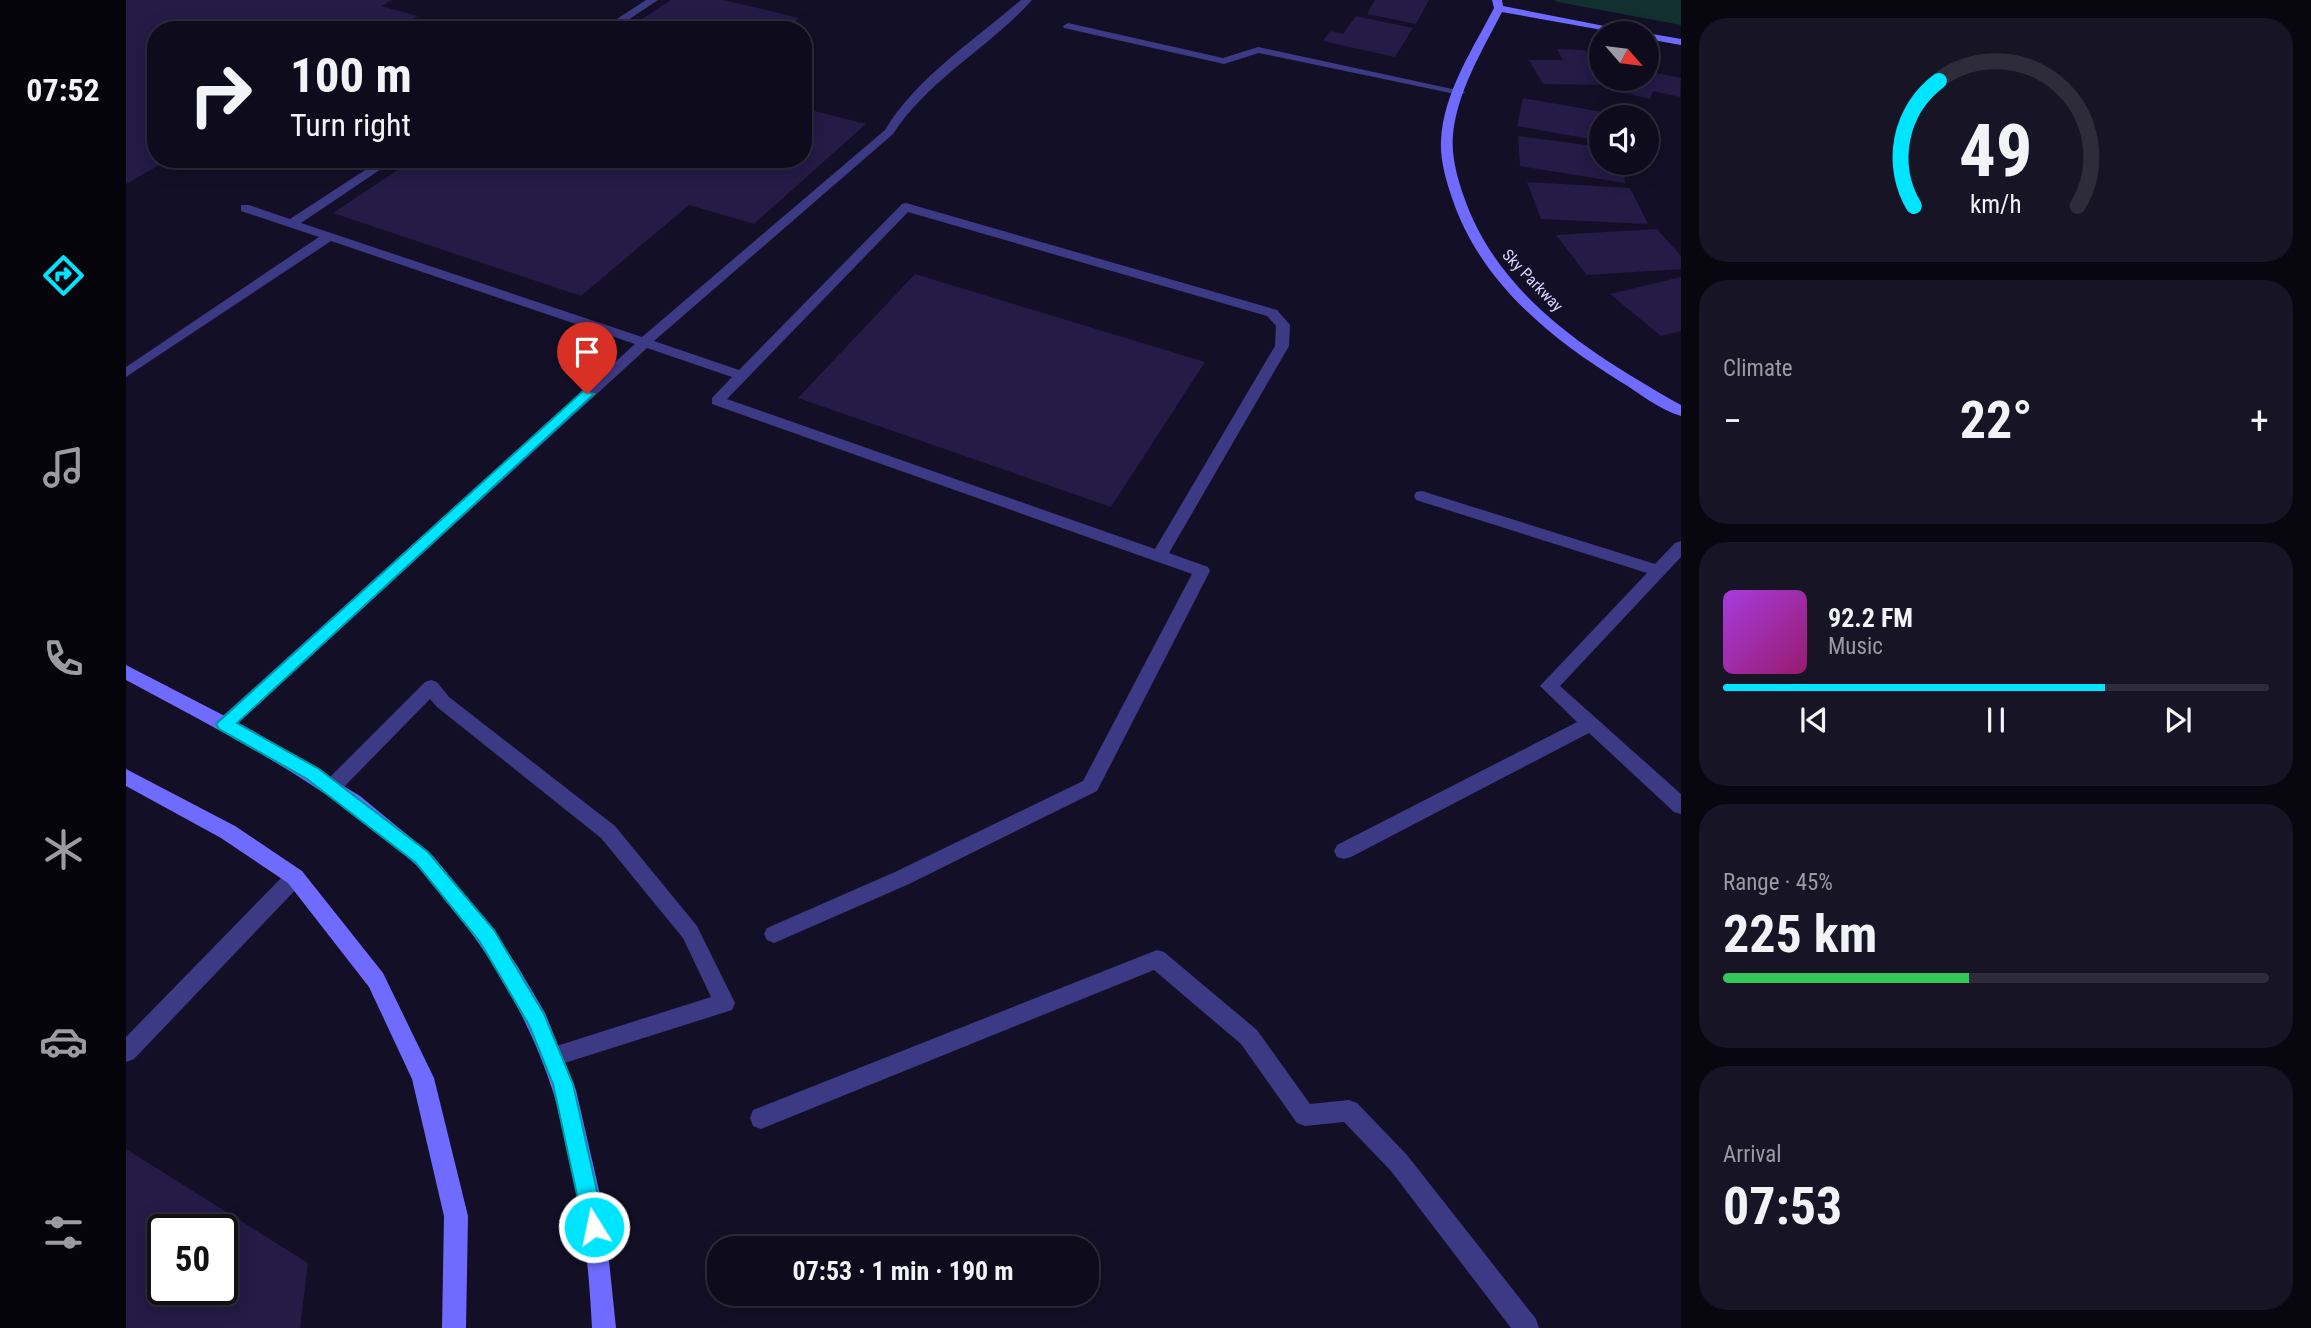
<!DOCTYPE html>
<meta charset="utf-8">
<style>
:root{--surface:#0e0b1c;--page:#171425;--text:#f1f3f6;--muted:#9b9ba3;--line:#2e2b3b;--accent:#00e5ff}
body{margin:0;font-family:"Roboto Condensed",sans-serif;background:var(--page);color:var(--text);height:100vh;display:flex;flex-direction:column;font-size:26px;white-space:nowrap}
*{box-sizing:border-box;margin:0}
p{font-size:23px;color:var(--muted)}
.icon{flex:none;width:38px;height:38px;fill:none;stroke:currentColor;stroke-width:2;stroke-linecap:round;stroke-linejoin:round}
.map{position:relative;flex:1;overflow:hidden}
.sheet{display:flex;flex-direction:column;gap:18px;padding:18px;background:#08060f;width:630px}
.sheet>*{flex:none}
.guide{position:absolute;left:21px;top:21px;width:665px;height:147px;border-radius:28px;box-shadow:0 4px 18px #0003,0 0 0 2px var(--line);background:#0e0b1c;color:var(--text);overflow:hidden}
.needle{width:46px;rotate:118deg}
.fabs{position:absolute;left:1463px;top:21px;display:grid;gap:14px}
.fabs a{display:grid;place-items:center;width:70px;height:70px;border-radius:50%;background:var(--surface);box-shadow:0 4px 18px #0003,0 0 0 2px var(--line);font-size:35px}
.speed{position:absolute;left:21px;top:1214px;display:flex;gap:14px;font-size:35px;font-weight:700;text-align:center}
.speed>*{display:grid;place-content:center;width:91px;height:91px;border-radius:50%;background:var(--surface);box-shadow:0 4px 18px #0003,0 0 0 2px var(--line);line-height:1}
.speed .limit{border:4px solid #111;border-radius:10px;background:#fff;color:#111}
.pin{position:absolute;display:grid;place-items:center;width:60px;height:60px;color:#fff;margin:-72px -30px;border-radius:50% 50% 50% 0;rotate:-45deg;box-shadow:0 0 7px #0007}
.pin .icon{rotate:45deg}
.me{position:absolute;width:77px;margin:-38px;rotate:350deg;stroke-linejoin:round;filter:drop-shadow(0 0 5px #0008)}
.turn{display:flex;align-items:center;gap:24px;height:147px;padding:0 28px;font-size:32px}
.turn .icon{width:91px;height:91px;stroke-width:2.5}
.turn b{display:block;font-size:49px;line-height:60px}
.big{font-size:52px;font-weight:700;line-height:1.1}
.sheet .tile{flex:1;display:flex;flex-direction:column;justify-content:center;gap:10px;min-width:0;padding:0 24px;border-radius:28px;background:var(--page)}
.sheet .dial{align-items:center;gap:0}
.dial svg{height:182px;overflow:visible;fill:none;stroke:var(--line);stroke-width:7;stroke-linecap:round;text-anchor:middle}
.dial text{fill:var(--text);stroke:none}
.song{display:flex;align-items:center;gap:21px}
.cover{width:84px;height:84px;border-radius:10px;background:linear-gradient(135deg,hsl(280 70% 55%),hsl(320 70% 35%))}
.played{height:7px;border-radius:4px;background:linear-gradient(90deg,var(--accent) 70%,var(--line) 70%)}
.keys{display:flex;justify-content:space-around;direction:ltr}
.heat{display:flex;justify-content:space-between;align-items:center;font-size:38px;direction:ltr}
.charge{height:10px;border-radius:5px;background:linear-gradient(90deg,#34c759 45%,var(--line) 0)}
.trip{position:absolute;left:581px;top:1236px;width:392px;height:70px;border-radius:28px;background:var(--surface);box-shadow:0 4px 18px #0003,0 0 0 2px var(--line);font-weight:700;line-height:70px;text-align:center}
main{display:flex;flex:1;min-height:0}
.tabs{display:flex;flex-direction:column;width:126px;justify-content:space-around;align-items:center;background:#06040b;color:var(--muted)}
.tabs .icon{width:49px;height:49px}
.tabs .on{color:var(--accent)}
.tabs b{font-size:32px;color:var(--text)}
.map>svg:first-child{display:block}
.green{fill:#12302f}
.building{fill:#241b47;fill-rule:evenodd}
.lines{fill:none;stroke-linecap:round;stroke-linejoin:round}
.lane{fill:#3d3a85;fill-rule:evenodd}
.secondary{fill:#6f6bff;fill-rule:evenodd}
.route{fill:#00e5ff;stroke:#0095a6;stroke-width:2}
.labels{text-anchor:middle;stroke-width:7;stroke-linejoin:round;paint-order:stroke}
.far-street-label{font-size:16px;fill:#d9d4ff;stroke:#130f26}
</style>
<main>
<nav class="tabs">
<b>07:52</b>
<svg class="icon on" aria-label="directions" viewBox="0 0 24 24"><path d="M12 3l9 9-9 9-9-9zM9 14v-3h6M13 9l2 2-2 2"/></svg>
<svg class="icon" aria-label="music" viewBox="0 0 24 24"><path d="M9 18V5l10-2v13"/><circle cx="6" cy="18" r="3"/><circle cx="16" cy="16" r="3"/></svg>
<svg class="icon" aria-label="phone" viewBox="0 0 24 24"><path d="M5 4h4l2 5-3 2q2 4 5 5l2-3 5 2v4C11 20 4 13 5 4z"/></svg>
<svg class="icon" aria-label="climate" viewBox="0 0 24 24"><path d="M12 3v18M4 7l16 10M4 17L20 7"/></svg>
<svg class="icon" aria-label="car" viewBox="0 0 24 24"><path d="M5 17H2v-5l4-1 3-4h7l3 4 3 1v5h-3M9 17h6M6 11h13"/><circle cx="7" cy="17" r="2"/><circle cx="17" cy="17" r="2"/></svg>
<svg class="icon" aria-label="filters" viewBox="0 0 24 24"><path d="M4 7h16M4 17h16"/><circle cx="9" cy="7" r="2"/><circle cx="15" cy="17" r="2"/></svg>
</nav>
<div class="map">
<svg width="1555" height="1328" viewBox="0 0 1555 1328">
<rect width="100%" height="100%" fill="#130f26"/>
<polygon class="green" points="1428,0 1555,0 1555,25 1432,2"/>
<g class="building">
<polygon points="0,0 267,0 255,6 292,16 269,30 30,30 30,159 44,159 0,184"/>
<polygon points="545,0 598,0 673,18 658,30 499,30"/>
<polygon points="1249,0 1303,0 1290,24 1241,14"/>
<polygon points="1230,16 1287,28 1269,57 1197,41 1204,31 1217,34"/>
<polygon points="1431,49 1459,50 1481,85 1417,84 1403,60 1437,60"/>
<polygon points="1521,71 1555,78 1554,97 1527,91 1524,99 1494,92 1500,79 1521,79"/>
<polygon points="1397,98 1494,115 1494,117 1475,117 1475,141 1391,126"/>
<polygon points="677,108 740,124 628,224 563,205 455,296 207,213 288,159 677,159"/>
<polygon points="1392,136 1475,147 1475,163 1496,163 1499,183 1394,166"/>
<polygon points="1401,182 1504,188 1522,224 1415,219"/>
<polygon points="1531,229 1555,256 1555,269 1461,275 1430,235"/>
<polygon points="789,274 1079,362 985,507 672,398"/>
<polygon points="1555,277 1555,331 1535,336 1484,294"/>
<path d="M0,1149L182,1263L174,1328H0ZM37,1230H96V1290H37Z"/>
</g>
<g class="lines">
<g class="lane">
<polygon points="520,0 532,0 487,30 474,30"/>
<path d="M895,0H906C863,48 803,79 767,134L528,341L613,370L776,204L780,203L1151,310L1164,325L1163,346L1043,553L1082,567L1084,571L971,791L783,884L655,940L648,943L641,940L638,934L641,928L769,872L957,781L1066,574L586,404V398L606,377L521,348L105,729H93L90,724L93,719L509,344L205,241L0,377V367L193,237L115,211V205H123L164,219L256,159H270L175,223L516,337L759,130C791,77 849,40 895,0ZM782,212L1141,316L1150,326L1149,346L1029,549L601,399Z"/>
<polygon points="942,23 1097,58 1132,47 1340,92 1334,95 1133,53 1098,64 938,28 937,26"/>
<polygon points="1296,491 1529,564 1549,543 1555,541 1555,557 1434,686 1555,794 1555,814 1548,812 1463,733 1225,857 1218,859 1211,857 1208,851 1211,845 1451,722 1414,686 1521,573 1290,500 1288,496 1290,492"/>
<polygon points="305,680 311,682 323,697 489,826 571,926 609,1003 606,1010 426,1067 418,1064 415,1057 418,1050 585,997 557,938 475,838 311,707 304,699 213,792 206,795 199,792 197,787 199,782 299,682"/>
<polygon points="169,868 176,871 179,877 176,883 8,1059 0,1062 0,1037 162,871"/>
<polygon points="1031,950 1038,952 1131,1030 1184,1104 1223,1100 1231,1103 1281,1155 1410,1319 1413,1328 1385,1328 1265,1171 1218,1122 1179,1126 1171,1123 1115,1044 1028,970 635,1129 627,1126 624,1118 627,1110"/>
</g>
<g class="secondary">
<path d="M1366,0H1376L1377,6L1514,33H1493L1376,12C1356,51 1332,90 1327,134C1325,155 1331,177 1338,197C1373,298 1467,355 1555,405V416C1534,410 1513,393 1495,382C1422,337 1354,281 1326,198C1320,180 1314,160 1315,141C1317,93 1347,49 1368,8Z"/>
<polygon points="1519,33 1521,33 1555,39 1555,45 1521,39"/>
<path d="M0,665L122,728L234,796L307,856L361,922L392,967L419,1013L450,1090L478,1212L490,1328H466C458,1172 430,1038 330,913C317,897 305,879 289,864C204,786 101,734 0,680Z"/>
<polygon points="0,769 109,826 176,871 257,973 308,1078 342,1216 340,1328 316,1328 318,1216 286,1079 243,987 162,883 95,838 0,786"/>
</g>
</g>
<polygon class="route" points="457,391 468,394 111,723 193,769 302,852 368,930 418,1014 447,1084 479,1227 476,1235 468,1238 461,1235 458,1227 427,1084 403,1025 354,942 290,863 181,779 93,729 90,724"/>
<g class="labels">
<g class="far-street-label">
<text transform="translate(1407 280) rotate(46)" y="6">Sky Parkway</text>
</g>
</g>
</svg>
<div class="fabs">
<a><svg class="needle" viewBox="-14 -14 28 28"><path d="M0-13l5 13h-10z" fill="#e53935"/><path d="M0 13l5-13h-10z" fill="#9b9ba3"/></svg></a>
<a><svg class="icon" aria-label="sound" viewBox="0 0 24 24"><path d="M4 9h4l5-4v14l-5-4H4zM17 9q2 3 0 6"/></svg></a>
</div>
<div class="speed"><div class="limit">50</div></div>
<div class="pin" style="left:461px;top:394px;background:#d93025"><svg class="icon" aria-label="arrive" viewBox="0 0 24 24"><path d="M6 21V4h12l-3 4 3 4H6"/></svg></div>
<svg class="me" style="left:468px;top:1227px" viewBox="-20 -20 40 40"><circle r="17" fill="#00e5ff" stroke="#fff" stroke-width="3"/><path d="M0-11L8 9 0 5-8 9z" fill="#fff"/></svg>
<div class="trip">07:53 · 1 min · 190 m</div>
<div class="guide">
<div class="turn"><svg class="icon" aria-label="right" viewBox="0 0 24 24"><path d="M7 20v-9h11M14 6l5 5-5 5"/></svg><div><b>100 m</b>Turn right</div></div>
</div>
</div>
<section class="sheet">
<div class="tile dial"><svg viewBox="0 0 100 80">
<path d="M14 69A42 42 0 1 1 86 69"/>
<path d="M14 69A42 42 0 0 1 25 14" stroke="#00e5ff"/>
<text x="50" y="56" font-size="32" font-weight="700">49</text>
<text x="50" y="72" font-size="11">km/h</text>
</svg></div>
<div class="tile"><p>Climate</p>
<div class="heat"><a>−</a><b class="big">22°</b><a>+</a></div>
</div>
<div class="tile">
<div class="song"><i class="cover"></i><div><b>92.2 FM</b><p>Music</p></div></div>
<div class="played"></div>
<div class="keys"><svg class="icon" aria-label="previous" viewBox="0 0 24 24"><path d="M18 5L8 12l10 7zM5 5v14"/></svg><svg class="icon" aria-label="pause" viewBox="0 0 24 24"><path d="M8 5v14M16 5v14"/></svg><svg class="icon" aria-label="next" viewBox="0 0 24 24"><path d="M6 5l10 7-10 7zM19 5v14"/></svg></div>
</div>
<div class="tile"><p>Range · 45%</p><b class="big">225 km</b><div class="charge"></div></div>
<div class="tile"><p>Arrival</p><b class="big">07:53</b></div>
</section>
</main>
